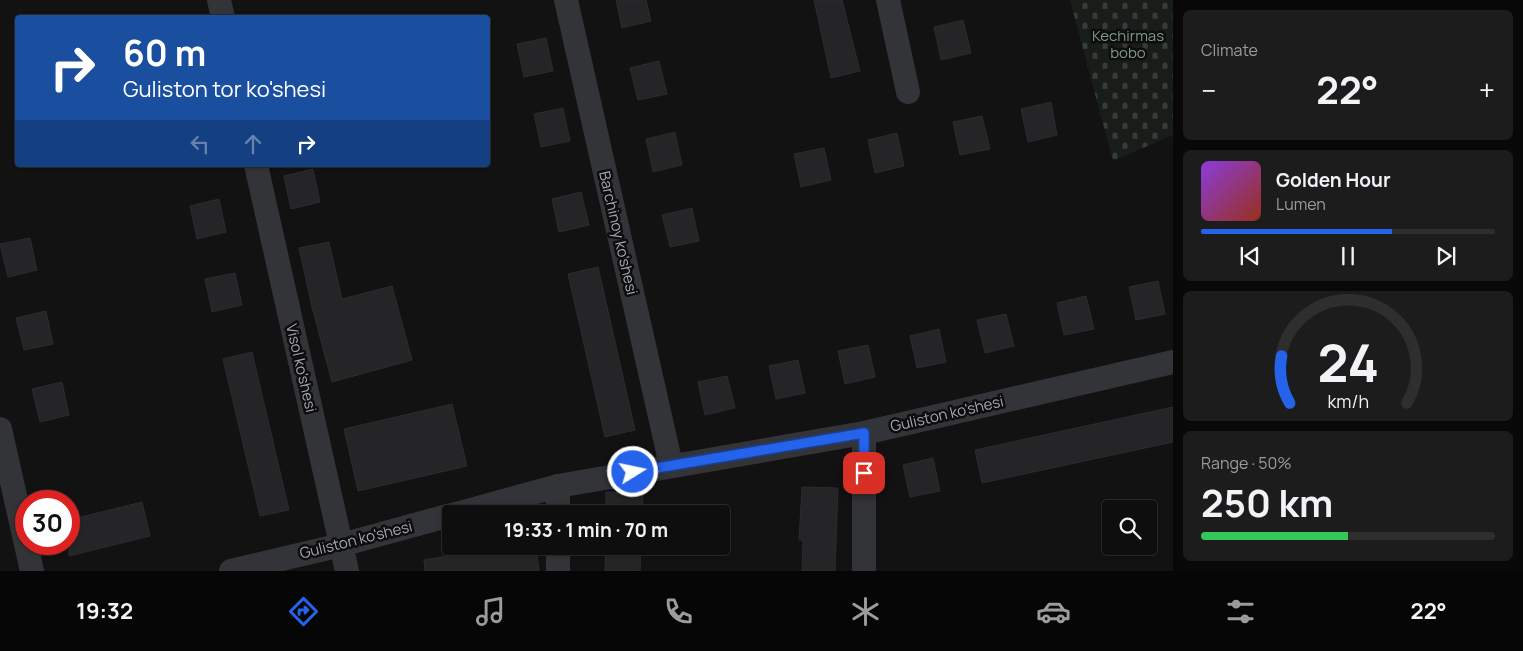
<!DOCTYPE html>
<meta charset="utf-8">
<style>
:root{--surface:#0e0e0e;--page:#1c1c1c;--text:#f1f3f6;--muted:#9b9c9e;--line:#2e2e2e;--accent:#2563eb}
body{margin:0;font-family:Manrope,sans-serif;background:var(--page);color:var(--text);height:100vh;display:flex;flex-direction:column;font-size:19px;white-space:nowrap}
*{box-sizing:border-box;margin:0}
p{font-size:16px;color:var(--muted)}
.icon{flex:none;width:28px;height:28px;fill:none;stroke:currentColor;stroke-width:2;stroke-linecap:round;stroke-linejoin:round}
.map{position:relative;flex:1;overflow:hidden}
.sheet{display:flex;flex-direction:column;gap:10px;padding:10px;background:#080808;width:350px}
.sheet>*{flex:none}
.guide{position:absolute;left:15px;top:15px;width:475px;height:152px;border-radius:5px;box-shadow:0 1px 4px #0004,0 0 0 1px var(--line);background:#1a4fa0;color:#fff;overflow:hidden}
.fabs{position:absolute;left:1102px;top:500px;display:grid;gap:10px}
.fabs a{display:grid;place-items:center;width:55px;height:55px;border-radius:5px;background:var(--surface);box-shadow:0 1px 4px #0004,0 0 0 1px var(--line);font-size:25px}
.speed{position:absolute;left:15px;top:490px;display:flex;gap:10px;font-size:25px;font-weight:700;text-align:center}
.speed>*{display:grid;place-content:center;width:65px;height:65px;border-radius:50%;background:var(--surface);box-shadow:0 1px 4px #0004,0 0 0 1px var(--line);line-height:1}
.speed .limit{border:8px solid #d22;background:#fff;color:#111}
.pin{position:absolute;display:grid;place-items:center;width:42px;height:42px;color:#fff;margin:-21px;border-radius:10px;box-shadow:0 2px 8px #0006}
.me{position:absolute;width:55px;margin:-28px;rotate:80deg;stroke-linejoin:round;filter:drop-shadow(0 0 4px #0008)}
.turn{display:flex;align-items:center;gap:18px;height:105px;padding:0 25px;font-size:22px}
.turn .icon{width:65px;height:65px;stroke-width:2.5}
.turn b{display:block;font-size:35px;line-height:42px}
.lanes{display:flex;align-items:center;height:48px;padding:0 25px;background:#0003;justify-content:center;gap:25px;direction:ltr}
.lanes .off{opacity:.35}
.big{font-size:38px;font-weight:700;line-height:1.1}
.sheet .widget{flex:1;display:flex;flex-direction:column;justify-content:center;gap:8px;min-width:0;padding:0 18px;border-radius:8px;background:var(--page)}
.sheet .dial{align-items:center;gap:0}
.dial svg{height:130px;overflow:visible;fill:none;stroke:var(--line);stroke-width:7;stroke-linecap:round;text-anchor:middle}
.dial text{fill:var(--text);stroke:none}
.song{display:flex;align-items:center;gap:15px}
.cover{width:60px;height:60px;border-radius:8px;background:linear-gradient(135deg,hsl(270 70% 55%),hsl(10 70% 35%))}
.played{height:5px;border-radius:2px;background:linear-gradient(90deg,var(--accent) 65%,var(--line) 65%)}
.keys{display:flex;justify-content:space-around;direction:ltr}
.heat{display:flex;justify-content:space-between;align-items:center;font-size:28px;direction:ltr}
.charge{height:8px;border-radius:4px;background:linear-gradient(90deg,#34c759 50%,var(--line) 0)}
.trip{position:absolute;left:442px;top:505px;width:288px;height:50px;border-radius:5px;background:var(--surface);box-shadow:0 1px 4px #0004,0 0 0 1px var(--line);font-weight:700;line-height:50px;text-align:center}
.menu{display:flex;height:80px;justify-content:space-around;align-items:center;background:#060606;color:var(--muted)}
.menu .icon{width:35px;height:35px}
.menu .current{color:var(--accent)}
.menu b{font-size:22px;color:var(--text)}
main{display:flex;flex:1;min-height:0}
.map>svg:first-child{display:block}
.cemetery{fill:url(#cemetery-stones)}
.building{fill:#252527;stroke:#2c2c2f}
.lines{fill:none;stroke-linecap:round;stroke-linejoin:round}
.minor{stroke:#333438;stroke-width:24}
.route-casing{stroke:#184099;stroke-width:12}
.route{stroke:#2563eb;stroke-width:9}
.labels{text-anchor:middle;stroke-width:5;stroke-linejoin:round;paint-order:stroke}
.park-label{font-size:15px;fill:#7e9b82;stroke:#0d0d0e}
.street-label{font-size:15px;fill:#a5a8b2;stroke:#0d0d0e}
</style>
<main>
<div class="map">
<svg width="1173" height="571" viewBox="0 0 1173 571">
<defs>
<pattern id="cemetery-stones" width="16" height="16" patternUnits="userSpaceOnUse" patternTransform="scale(1.25)"><rect width="16" height="16" fill="#191d1a"/><path d="M2 7V4a2 2 0 0 1 4 0v3zM10 15v-3a2 2 0 0 1 4 0v3z" fill="#373b39"/></pattern>
</defs>
<rect width="100%" height="100%" fill="#121213"/>
<polygon class="cemetery" points="1070,0 1173,0 1173,135 1113,161"/>
<g class="building">
<polygon points="616,0 646,0 651,21 622,28"/>
<polygon points="814,0 842,0 860,71 831,78"/>
<polygon points="963,20 971,53 941,60 934,27"/>
<polygon points="546,38 553,71 524,77 517,44"/>
<polygon points="659,61 667,94 638,100 630,68"/>
<polygon points="1051,102 1057,135 1028,142 1021,109"/>
<polygon points="563,108 570,141 541,147 534,114"/>
<polygon points="982,116 990,149 960,155 953,122"/>
<polygon points="675,132 682,165 653,172 646,139"/>
<polygon points="897,133 904,166 875,173 868,140"/>
<polygon points="824,148 831,180 801,187 794,154"/>
<polygon points="313,169 320,202 291,209 284,176"/>
<polygon points="581,192 589,225 559,232 552,199"/>
<polygon points="219,199 226,232 197,239 190,206"/>
<polygon points="692,208 699,241 670,247 662,215"/>
<polygon points="30,238 37,270 8,277 0,244"/>
<polygon points="329,242 342,299 392,286 412,360 332,382 312,307 299,248"/>
<polygon points="598,267 635,430 605,437 568,274"/>
<polygon points="235,273 242,305 212,312 205,279"/>
<polygon points="1158,281 1165,314 1136,320 1129,287"/>
<polygon points="1086,296 1094,329 1064,335 1057,303"/>
<polygon points="46,311 53,344 24,350 16,318"/>
<polygon points="1006,314 1014,346 985,353 977,320"/>
<polygon points="939,329 946,362 917,368 910,336"/>
<polygon points="868,345 875,377 845,384 838,351"/>
<polygon points="252,352 289,510 260,516 223,359"/>
<polygon points="798,360 805,393 776,399 769,366"/>
<polygon points="727,376 735,408 705,415 698,382"/>
<polygon points="62,382 69,415 40,422 32,389"/>
<polygon points="452,404 467,466 358,491 344,429"/>
<polygon points="1173,407 1173,442 982,483 975,450"/>
<polygon points="933,458 940,491 910,497 903,465"/>
<polygon points="802,487 838,488 835,571 802,571 803,540 799,540"/>
<polygon points="606,492 643,494 642,514 606,514"/>
<polygon points="142,502 150,536 69,556 69,520"/>
<polygon points="505,546 536,546 539,571 425,571 424,560"/>
<polygon points="606,546 641,546 640,571 605,571"/>
</g>
<g class="lines">
<g class="minor">
<polyline points="219,0 223,18"/>
<polyline points="566,0 671,465"/>
<polyline points="888,0 908,92"/>
<polyline points="256,165 347,571"/>
<polyline points="0,429 32,571"/>
<polyline points="864,433 864,571"/>
<polyline points="558,486 558,514"/>
<polyline points="456,514 558,486 864,433 1173,362"/>
<polyline points="558,546 558,571"/>
<polyline points="231,571 341,545 451,515"/>
</g>
</g>
<g class="lines">
<g class="route-casing">
<polyline id="route" points="633,472 864,433 864,473"/>
</g>
<use href="#route" class="route"/>
</g>
<g class="labels">
<g class="park-label">
<text x="1128" y="41">Kechirmas<tspan x="1128" dy="17">bobo</tspan></text>
</g>
<g class="street-label">
<text transform="translate(618 233) rotate(77)" y="5">Barchinoy ko'shesi</text>
<text transform="translate(301 368) rotate(77)" y="5">Visol ko'shesi</text>
<text transform="translate(947 414) rotate(-13)" y="5">Guliston ko'shesi</text>
<text transform="translate(356 540) rotate(-14)" y="5">Guliston ko'shesi</text>
</g>
</g>
</svg>
<div class="fabs">
<a><svg class="icon" aria-label="search" viewBox="0 0 24 24"><circle cx="10" cy="10" r="6"/><path d="M15 15l6 6"/></svg></a>
</div>
<div class="speed"><div class="limit">30</div></div>
<div class="pin" style="left:864px;top:473px;background:#d93025"><svg class="icon" aria-label="arrive" viewBox="0 0 24 24"><path d="M6 21V4h12l-3 4 3 4H6"/></svg></div>
<svg class="me" style="left:633px;top:472px" viewBox="-20 -20 40 40"><circle r="17" fill="#2563eb" stroke="#fff" stroke-width="3"/><path d="M0-11L8 9 0 5-8 9z" fill="#fff"/></svg>
<div class="trip">19:33 · 1 min · 70 m</div>
<div class="guide">
<div class="turn"><svg class="icon" aria-label="right" viewBox="0 0 24 24"><path d="M7 20v-9h11M14 6l5 5-5 5"/></svg><div><b>60 m</b>Guliston tor ko'shesi</div></div>
<div class="lanes"><svg class="icon off" aria-label="left" viewBox="0 0 24 24"><path d="M17 20v-9H6M10 6l-5 5 5 5"/></svg><svg class="icon off" aria-label="ahead" viewBox="0 0 24 24"><path d="M12 20V5M6 11l6-6 6 6"/></svg><svg class="icon" aria-label="right" viewBox="0 0 24 24"><path d="M7 20v-9h11M14 6l5 5-5 5"/></svg></div>
</div>
</div>
<section class="sheet">
<div class="widget"><p>Climate</p>
<div class="heat"><a>−</a><b class="big">22°</b><a>+</a></div>
</div>
<div class="widget">
<div class="song"><i class="cover"></i><div><b>Golden Hour</b><p>Lumen</p></div></div>
<div class="played"></div>
<div class="keys"><svg class="icon" aria-label="previous" viewBox="0 0 24 24"><path d="M18 5L8 12l10 7zM5 5v14"/></svg><svg class="icon" aria-label="pause" viewBox="0 0 24 24"><path d="M8 5v14M16 5v14"/></svg><svg class="icon" aria-label="next" viewBox="0 0 24 24"><path d="M6 5l10 7-10 7zM19 5v14"/></svg></div>
</div>
<div class="widget dial"><svg viewBox="0 0 100 80">
<path d="M14 69A42 42 0 1 1 86 69"/>
<path d="M14 69A42 42 0 0 1 9 40" stroke="#2563eb"/>
<text x="50" y="56" font-size="32" font-weight="700">24</text>
<text x="50" y="72" font-size="11">km/h</text>
</svg></div>
<div class="widget"><p>Range · 50%</p><b class="big">250 km</b><div class="charge"></div></div>
</section>
</main>
<nav class="menu">
<b>19:32</b>
<svg class="icon current" aria-label="directions" viewBox="0 0 24 24"><path d="M12 3l9 9-9 9-9-9zM9 14v-3h6M13 9l2 2-2 2"/></svg>
<svg class="icon" aria-label="music" viewBox="0 0 24 24"><path d="M9 18V5l10-2v13"/><circle cx="6" cy="18" r="3"/><circle cx="16" cy="16" r="3"/></svg>
<svg class="icon" aria-label="phone" viewBox="0 0 24 24"><path d="M5 4h4l2 5-3 2q2 4 5 5l2-3 5 2v4C11 20 4 13 5 4z"/></svg>
<svg class="icon" aria-label="climate" viewBox="0 0 24 24"><path d="M12 3v18M4 7l16 10M4 17L20 7"/></svg>
<svg class="icon" aria-label="car" viewBox="0 0 24 24"><path d="M5 17H2v-5l4-1 3-4h7l3 4 3 1v5h-3M9 17h6M6 11h13"/><circle cx="7" cy="17" r="2"/><circle cx="17" cy="17" r="2"/></svg>
<svg class="icon" aria-label="filters" viewBox="0 0 24 24"><path d="M4 7h16M4 17h16"/><circle cx="9" cy="7" r="2"/><circle cx="15" cy="17" r="2"/></svg>
<b>22°</b>
</nav>
